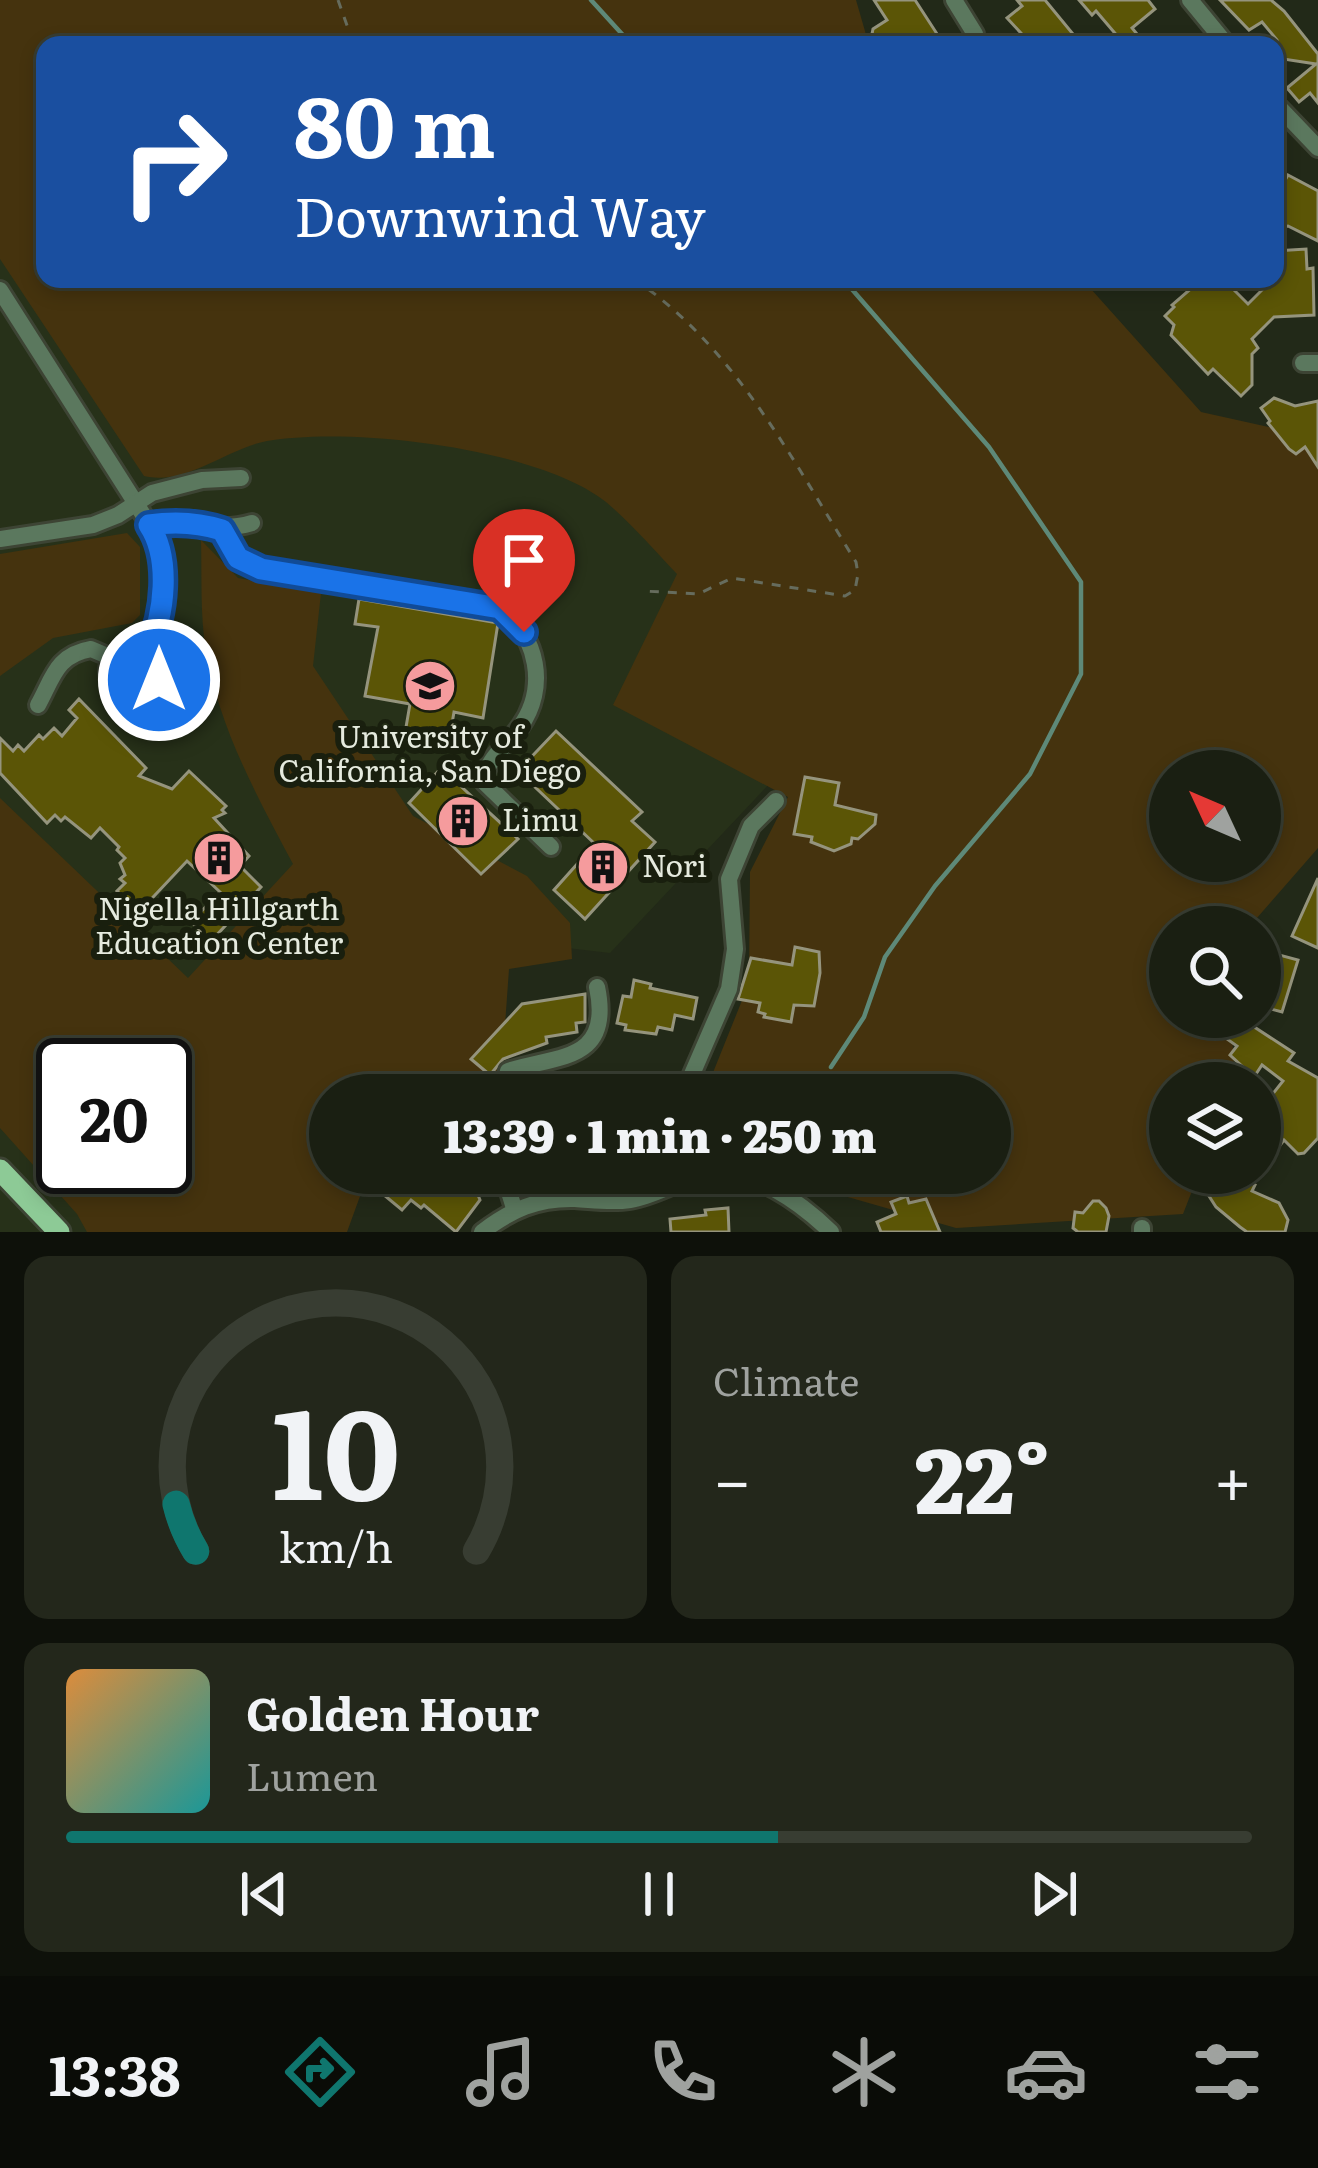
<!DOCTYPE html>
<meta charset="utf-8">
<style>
:root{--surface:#1a1f12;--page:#23271b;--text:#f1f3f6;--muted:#9fa29f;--line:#383d32;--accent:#0f766e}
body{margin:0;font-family:Literata,serif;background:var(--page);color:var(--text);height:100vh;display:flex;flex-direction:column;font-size:45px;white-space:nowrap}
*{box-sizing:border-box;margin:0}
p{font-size:39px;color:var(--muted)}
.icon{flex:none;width:66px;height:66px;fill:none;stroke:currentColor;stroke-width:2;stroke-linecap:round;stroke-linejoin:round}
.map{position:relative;height:1232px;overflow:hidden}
.drawer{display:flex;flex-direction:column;gap:24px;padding:24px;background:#0e110a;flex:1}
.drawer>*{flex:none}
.banner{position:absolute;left:36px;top:36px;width:1248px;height:252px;border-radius:24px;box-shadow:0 6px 18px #0003,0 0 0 3px var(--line);background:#1a4fa0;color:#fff;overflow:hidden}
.needle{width:78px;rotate:314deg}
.buttons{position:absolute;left:1149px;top:750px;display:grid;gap:24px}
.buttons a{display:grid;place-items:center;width:132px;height:132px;border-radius:50%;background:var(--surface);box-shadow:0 6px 18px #0003,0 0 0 3px var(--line);font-size:60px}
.speed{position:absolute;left:36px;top:1038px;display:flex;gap:24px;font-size:60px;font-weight:700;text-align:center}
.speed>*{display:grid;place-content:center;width:156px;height:156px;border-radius:50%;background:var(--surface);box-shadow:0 6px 18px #0003,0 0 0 3px var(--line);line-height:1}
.speed .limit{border:6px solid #111;border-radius:18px;background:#fff;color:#111}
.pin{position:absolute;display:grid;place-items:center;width:102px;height:102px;color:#fff;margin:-123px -51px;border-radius:50% 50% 50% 0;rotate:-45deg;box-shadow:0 0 12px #0007}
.pin .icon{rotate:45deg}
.me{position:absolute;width:132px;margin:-66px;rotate:0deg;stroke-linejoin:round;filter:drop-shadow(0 0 9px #0008)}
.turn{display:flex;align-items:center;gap:42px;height:252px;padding:0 60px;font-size:54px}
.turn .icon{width:156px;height:156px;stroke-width:2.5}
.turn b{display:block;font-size:84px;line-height:102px}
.big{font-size:90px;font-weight:800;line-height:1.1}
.drawer .tile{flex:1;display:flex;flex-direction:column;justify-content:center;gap:18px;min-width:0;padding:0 42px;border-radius:24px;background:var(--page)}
.drawer .dial{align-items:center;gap:0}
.dial svg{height:312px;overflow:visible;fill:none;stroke:var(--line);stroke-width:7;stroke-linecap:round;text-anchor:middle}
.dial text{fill:var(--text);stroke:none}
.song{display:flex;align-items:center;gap:36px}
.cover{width:144px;height:144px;border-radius:18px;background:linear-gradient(135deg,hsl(30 70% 55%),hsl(180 70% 35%))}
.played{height:12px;border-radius:6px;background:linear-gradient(90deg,var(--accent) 60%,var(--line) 60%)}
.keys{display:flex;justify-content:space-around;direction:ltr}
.heat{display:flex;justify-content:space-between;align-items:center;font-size:66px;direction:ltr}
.drawer .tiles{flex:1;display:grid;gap:24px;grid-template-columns:1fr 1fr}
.tile:last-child{grid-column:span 2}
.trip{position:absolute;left:309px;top:1074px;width:702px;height:120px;border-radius:60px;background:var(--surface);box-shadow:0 6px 18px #0003,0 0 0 3px var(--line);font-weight:800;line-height:120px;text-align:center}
.tab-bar{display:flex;height:192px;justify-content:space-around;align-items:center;background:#0a0c07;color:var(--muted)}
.tab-bar .icon{width:84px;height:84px}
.tab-bar .on{color:var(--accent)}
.tab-bar b{font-size:54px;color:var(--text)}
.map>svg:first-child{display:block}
.built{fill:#273119;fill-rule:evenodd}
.green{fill:#45330e;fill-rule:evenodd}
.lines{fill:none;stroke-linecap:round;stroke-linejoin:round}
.stream{stroke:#5e8978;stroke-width:4.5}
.building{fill:#5b5506;stroke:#95947d;stroke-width:3}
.minor-casing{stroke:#3d4434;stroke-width:22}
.major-casing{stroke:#3d4434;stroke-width:27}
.path{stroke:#666c5d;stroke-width:3;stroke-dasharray:9 9;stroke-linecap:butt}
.minor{stroke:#5b785e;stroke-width:16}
.major{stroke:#8dca96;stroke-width:21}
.route-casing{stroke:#114b97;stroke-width:30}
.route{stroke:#1a73e8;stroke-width:21}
.labels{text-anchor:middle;stroke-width:12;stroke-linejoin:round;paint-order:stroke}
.poi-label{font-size:30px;fill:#e5eade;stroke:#191f0e}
</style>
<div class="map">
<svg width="1318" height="1232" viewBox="0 0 1318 1232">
<rect width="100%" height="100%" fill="#222918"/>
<path class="built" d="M0,0L45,45V279L1106,426L610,953L559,947L500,957L330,1095L332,1232H0ZM63,1065H165V1167H63Z"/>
<g class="green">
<path d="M0,0H856L869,45H45V279H1082L1201,412L1318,438V848L1249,927H1170V1017H1231L1235,1083H1170V1173H1199L1183,1214L956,1228L764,1173H990V1095H704L749,983L750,872L788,797L613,705L677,574C654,550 631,523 606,502C538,448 351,426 267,441C228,448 186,486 144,476L0,259ZM1170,771H1260V861H1170Z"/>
<polygon points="127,533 140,547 140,615 132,623 53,638 0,676 0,554"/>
<path d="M201,540L238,578L321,593L313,666L413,816L527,876L570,923L572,959L509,969L500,1095H330V1173H404L367,1177L347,1232H87L77,1214L0,1128V798L188,978L293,864C257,796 219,728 206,651C200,616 202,576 201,540ZM63,1065H165V1167H63Z"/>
</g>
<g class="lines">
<g class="stream">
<polyline points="591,0 632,45"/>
<polyline points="831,1067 864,1017 885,957 935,886 1030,774 1081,674 1081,582 989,447 843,279"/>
</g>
</g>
<g class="building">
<polygon points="874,0 915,0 941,40 934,45 883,45 871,39 873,29 887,20"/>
<polygon points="1017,0 1045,0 1082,45 1060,45 1053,37 1044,45 1032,45 1007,18 1022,6"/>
<polygon points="1079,0 1148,0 1155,9 1132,28 1146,45 1125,45 1096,11 1092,15"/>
<polygon points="1220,0 1271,0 1284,11 1318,54 1318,103 1310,93 1299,102 1287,88 1316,64 1283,59 1277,40 1262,22 1249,30"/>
<polygon points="1288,175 1318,191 1318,241 1288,226 1282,227 1275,218 1275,198"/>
<polygon points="1306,249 1307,269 1313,268 1314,315 1274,317 1252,339 1258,348 1252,354 1252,385 1241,396 1213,369 1208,374 1171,335 1174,325 1165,316 1174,307 1172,305 1202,279 1223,279 1248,304 1262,290 1262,279 1275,279 1275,251"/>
<polygon points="1274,398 1295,406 1318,401 1318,467 1305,447 1296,454 1289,449 1268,423 1270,421 1261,408"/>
<polygon points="359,599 498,623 483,718 454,712 449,741 405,733 410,704 365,696 378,627 355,624"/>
<polygon points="79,699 146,768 139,776 172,789 189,771 226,806 222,810 225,813 214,818 249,856 240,866 261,887 201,952 192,943 202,932 191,922 220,892 187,861 139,912 117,891 125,883 120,879 125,875 120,863 125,858 117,850 119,847 100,828 91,838 65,817 61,821 55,815 47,823 0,773 0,738 13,751 18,745 24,751 39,735 43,739 54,728 62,736 77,718 69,710"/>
<polygon points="556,731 642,812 632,821 655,842 585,919 554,890 595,844 518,771"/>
<polygon points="441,768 518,839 481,874 409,803"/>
<polygon points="805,777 839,783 835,805 876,815 875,824 858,839 852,838 851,844 834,851 811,842 812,837 794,834"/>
<polygon points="1318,878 1318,948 1292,936"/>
<polygon points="795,947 819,952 820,973 814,1006 794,1005 791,1022 764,1017 765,1014 758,1012 760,1003 738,999 751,958 792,965"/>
<polygon points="1268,952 1298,960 1282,1012 1260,1006 1260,961 1265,962"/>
<polygon points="634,980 651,984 650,988 697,998 693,1019 675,1015 672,1030 658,1027 656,1034 625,1030 626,1025 617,1023 623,996 631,997"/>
<polygon points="585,994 585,1022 576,1023 577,1032 546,1037 547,1043 503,1059 490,1075 471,1059 522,1004"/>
<polygon points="1242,1019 1294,1053 1288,1061 1318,1078 1318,1138 1304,1153 1298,1154 1284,1140 1281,1144 1260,1124 1260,1110 1283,1081 1262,1065 1254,1077 1230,1055 1237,1046 1227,1039"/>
<polygon points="413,1173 443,1173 478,1195 480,1200 456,1232 424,1205 421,1208 411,1200 402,1210 372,1185 391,1183 397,1175 405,1182"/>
<polygon points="1209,1173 1230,1173 1255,1185 1252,1191 1279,1203 1288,1220 1285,1232 1247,1232 1240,1227 1216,1207 1209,1196"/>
<polygon points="907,1196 909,1203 926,1199 940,1232 881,1232 877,1222 896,1214 891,1202"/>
<polygon points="1093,1201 1099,1201 1106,1208 1109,1216 1106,1232 1078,1232 1073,1228 1075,1212 1083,1213"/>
<polygon points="728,1208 729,1232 671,1232 670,1219 706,1215 705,1210"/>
</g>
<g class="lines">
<g class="minor-casing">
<g id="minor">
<polyline points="954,0 975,34"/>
<polyline points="1190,0 1227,45"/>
<polyline points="1275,103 1318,148"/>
<path d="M0,290L156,535C168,571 165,616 148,649"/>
<polyline points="1303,363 1318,363"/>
<path d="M149,525C189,519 215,534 252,523"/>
<path d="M222,530L238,558L261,569L500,608C538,636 548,688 520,727C507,745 485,760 484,782L551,847"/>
<polyline points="0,539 93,525 118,515 152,493 202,480 241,478"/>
<circle cx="134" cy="672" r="26"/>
<path d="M38,705C53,678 56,655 91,649L112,658"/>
<path d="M503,1095L508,1071C556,1055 613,1063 597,987"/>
<polyline points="683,1095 729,989 735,949 729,879 751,826 776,801"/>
<polyline points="503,1173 514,1208"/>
<polyline points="1142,1228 1142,1232"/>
<path d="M482,1232C511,1210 537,1198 575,1199C593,1200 611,1203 630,1200C657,1196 681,1178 709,1174C754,1168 801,1203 831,1232"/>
</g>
</g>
<g class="major-casing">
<polyline id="major" points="0,1170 59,1232"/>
</g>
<g class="path">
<polyline points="338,0 354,45"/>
<path d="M634,279C735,347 793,461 856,562L858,574L855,590L845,596L732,578L698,594L643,591"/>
</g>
<use href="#minor" class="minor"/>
<use href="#major" class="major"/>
</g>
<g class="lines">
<g class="route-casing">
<path id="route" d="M159,680V663L148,649C165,615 171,558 149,525C175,521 197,522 222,530L238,558L261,569L500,608L524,632"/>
</g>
<use href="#route" class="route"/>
</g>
<defs>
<g id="university-disc" transform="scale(2.7)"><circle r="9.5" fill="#f59b9d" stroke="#191f0e"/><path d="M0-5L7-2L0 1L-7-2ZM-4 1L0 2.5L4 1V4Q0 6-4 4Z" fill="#111"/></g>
<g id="building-disc" transform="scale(2.7)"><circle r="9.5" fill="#f59b9d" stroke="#191f0e"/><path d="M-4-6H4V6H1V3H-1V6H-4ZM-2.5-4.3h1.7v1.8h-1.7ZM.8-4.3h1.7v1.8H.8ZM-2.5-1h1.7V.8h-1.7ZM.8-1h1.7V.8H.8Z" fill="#111"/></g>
</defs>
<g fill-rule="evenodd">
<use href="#university-disc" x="430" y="686"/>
<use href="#building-disc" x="463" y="821"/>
<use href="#building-disc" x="219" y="858"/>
<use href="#building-disc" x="603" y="867"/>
</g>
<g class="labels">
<g class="poi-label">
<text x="430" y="748">University of<tspan x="430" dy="34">California, San Diego</tspan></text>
<text x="502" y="831" text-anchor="start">Limu</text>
<text x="642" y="877" text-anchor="start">Nori</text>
<text x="219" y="920">Nigella Hillgarth<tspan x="219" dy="34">Education Center</tspan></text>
</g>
</g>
</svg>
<div class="buttons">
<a><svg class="needle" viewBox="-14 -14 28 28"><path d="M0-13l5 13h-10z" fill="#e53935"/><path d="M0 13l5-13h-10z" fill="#9fa29f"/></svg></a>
<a><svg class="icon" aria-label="search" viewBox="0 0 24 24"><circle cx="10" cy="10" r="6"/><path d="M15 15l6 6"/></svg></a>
<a><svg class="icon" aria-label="layers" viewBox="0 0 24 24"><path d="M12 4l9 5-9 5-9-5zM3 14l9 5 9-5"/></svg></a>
</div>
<div class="speed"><div class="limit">20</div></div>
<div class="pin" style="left:524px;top:632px;background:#d93025"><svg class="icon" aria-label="arrive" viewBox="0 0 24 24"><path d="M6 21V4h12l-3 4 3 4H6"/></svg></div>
<svg class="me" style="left:159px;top:680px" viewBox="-20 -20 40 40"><circle r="17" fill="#1a73e8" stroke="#fff" stroke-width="3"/><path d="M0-11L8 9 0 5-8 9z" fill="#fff"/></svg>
<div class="trip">13:39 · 1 min · 250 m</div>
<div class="banner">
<div class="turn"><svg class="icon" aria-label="right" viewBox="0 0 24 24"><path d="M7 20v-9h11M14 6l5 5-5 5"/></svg><div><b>80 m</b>Downwind Way</div></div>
</div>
</div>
<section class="drawer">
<div class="tiles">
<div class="tile dial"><svg viewBox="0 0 100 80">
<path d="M14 69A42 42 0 1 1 86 69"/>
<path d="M14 69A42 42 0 0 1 9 57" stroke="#0f766e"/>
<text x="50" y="56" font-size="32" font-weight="700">10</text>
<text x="50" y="72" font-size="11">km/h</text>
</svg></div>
<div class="tile"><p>Climate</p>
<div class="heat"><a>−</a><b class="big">22°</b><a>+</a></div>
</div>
<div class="tile">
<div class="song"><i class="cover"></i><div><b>Golden Hour</b><p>Lumen</p></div></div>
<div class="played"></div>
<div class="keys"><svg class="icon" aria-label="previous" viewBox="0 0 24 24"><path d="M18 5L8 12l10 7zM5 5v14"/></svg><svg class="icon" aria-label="pause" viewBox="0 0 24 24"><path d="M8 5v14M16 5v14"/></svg><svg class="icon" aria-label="next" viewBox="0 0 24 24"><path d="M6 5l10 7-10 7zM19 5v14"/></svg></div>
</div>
</div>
</section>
<nav class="tab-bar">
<b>13:38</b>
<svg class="icon on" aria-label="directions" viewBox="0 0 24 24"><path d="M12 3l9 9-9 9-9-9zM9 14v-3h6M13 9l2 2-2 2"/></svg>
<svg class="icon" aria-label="music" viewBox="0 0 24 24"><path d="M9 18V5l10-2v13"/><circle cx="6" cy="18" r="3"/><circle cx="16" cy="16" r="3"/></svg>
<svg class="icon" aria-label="phone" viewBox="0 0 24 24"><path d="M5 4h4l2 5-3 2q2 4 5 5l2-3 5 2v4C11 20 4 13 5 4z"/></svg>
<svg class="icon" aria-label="climate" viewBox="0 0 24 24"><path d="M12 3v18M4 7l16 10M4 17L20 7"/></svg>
<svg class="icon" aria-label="car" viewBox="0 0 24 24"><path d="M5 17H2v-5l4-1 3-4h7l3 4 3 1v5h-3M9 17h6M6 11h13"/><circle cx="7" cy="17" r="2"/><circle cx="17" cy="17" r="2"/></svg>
<svg class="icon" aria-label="filters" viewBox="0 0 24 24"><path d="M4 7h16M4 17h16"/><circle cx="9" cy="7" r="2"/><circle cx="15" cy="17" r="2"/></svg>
</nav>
